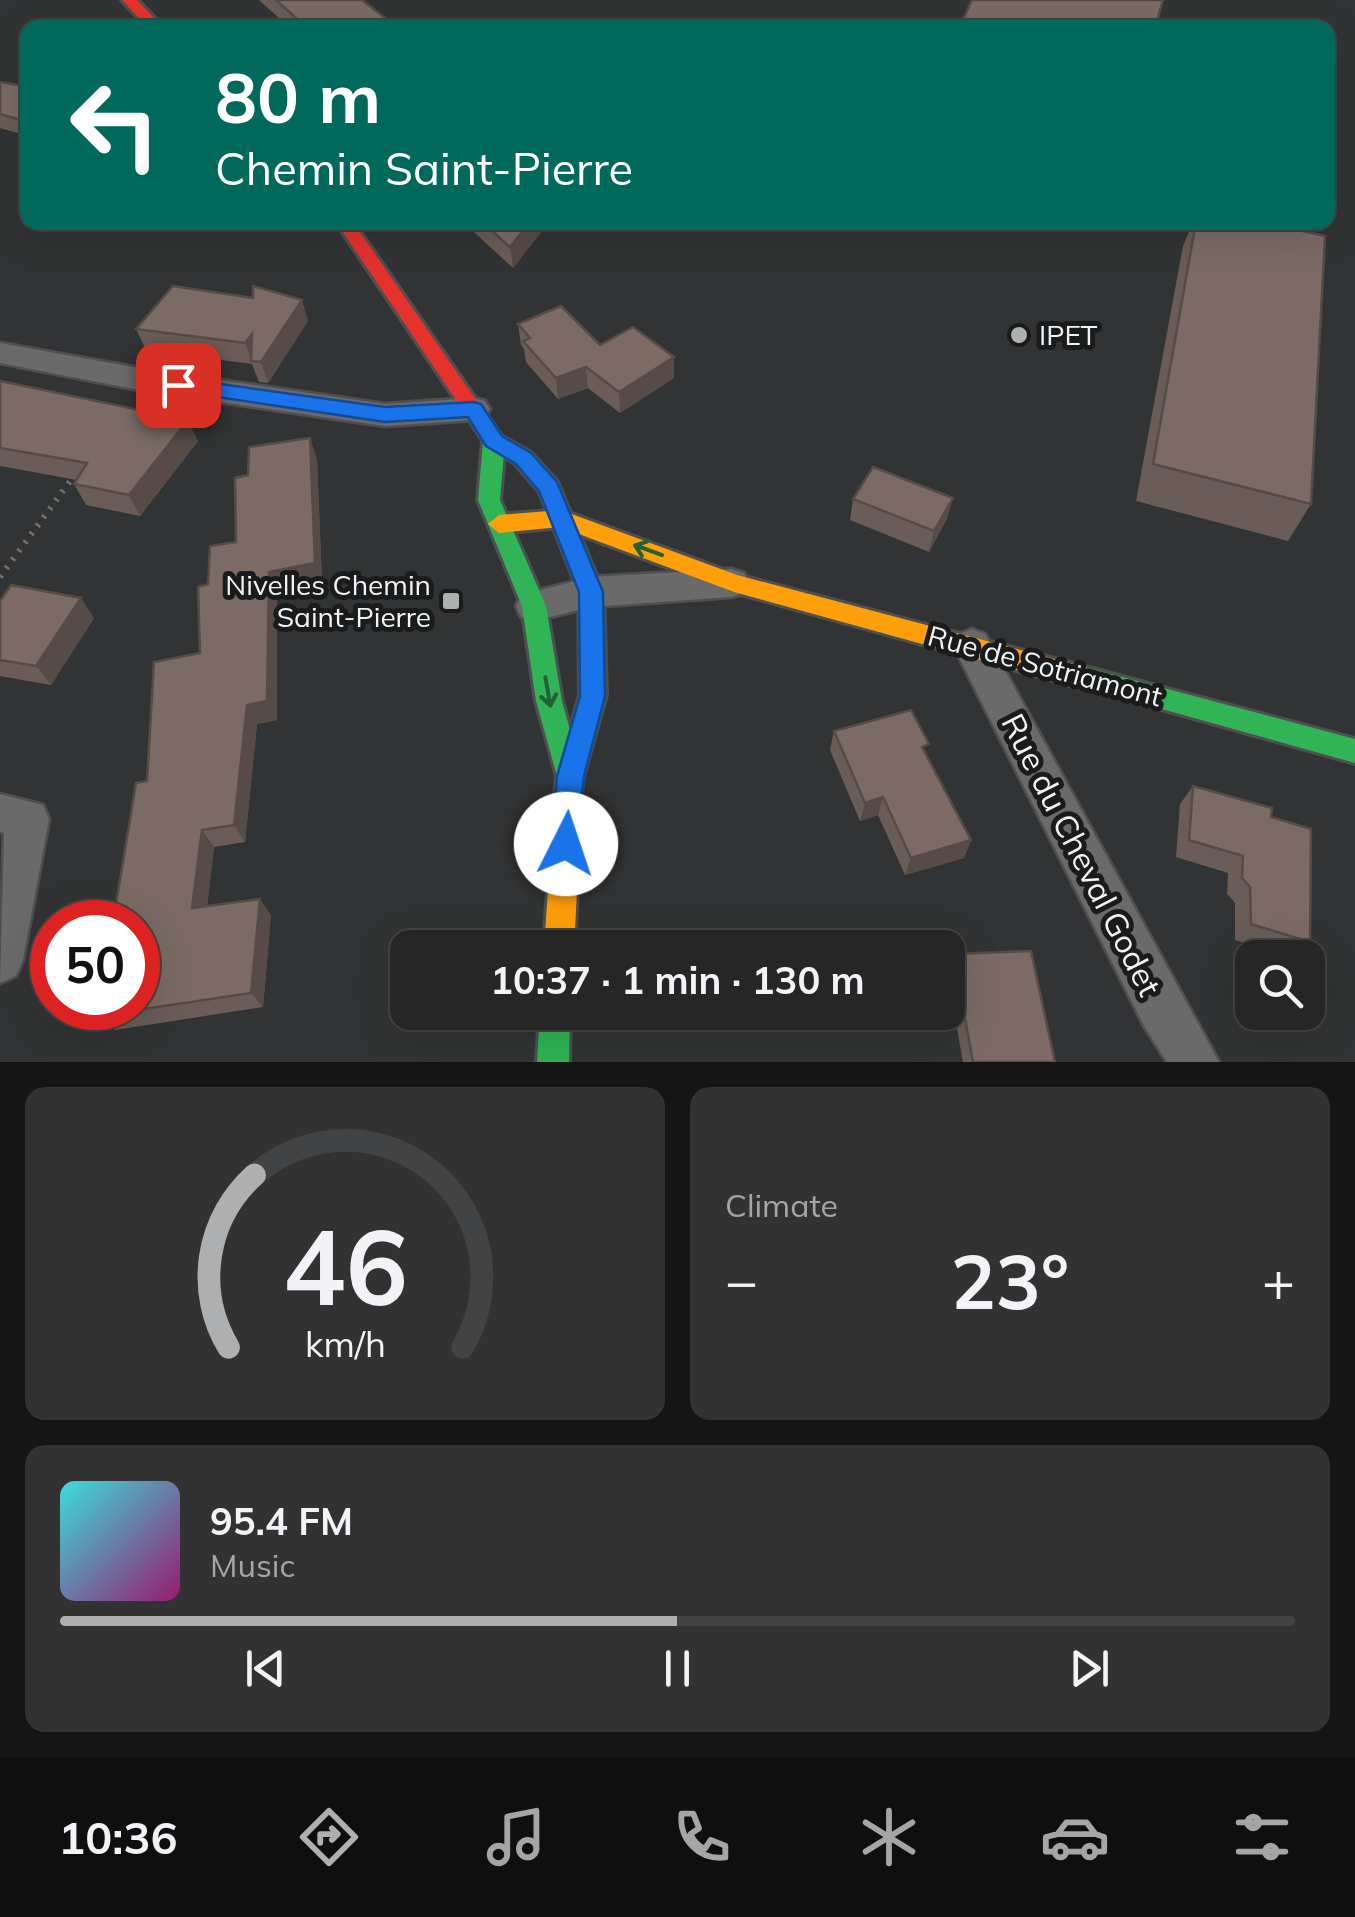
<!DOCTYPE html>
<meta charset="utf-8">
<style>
:root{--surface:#262627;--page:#323233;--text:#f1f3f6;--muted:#a4a5a7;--line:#424344;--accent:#aeafb0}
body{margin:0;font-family:Mulish,sans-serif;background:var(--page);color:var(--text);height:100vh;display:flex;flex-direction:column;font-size:38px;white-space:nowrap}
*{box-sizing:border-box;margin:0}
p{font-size:32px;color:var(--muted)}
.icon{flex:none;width:55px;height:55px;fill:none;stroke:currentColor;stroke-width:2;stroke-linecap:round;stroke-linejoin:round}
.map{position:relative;height:1062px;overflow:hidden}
.side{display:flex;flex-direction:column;gap:25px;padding:25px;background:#151515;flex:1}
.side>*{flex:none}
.banner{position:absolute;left:20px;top:20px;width:1315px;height:210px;border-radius:20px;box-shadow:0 10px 40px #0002,0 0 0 2px var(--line);background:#00695c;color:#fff;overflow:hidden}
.controls{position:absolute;left:1235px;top:940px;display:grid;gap:20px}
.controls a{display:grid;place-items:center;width:90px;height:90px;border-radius:20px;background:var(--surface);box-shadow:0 10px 40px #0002,0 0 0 2px var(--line);font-size:50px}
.speed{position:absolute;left:30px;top:900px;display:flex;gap:20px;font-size:50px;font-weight:700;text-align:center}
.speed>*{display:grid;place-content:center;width:130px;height:130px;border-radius:50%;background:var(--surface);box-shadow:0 10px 40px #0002,0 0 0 2px var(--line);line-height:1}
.speed .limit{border:15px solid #d22;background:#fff;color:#111}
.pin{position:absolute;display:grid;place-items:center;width:85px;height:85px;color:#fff;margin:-42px;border-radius:20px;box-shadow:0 5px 15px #0006}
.me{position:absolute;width:110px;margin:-55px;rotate:4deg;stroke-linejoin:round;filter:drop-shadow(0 0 8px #0008)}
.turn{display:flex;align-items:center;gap:35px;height:210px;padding:0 30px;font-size:45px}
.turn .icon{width:130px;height:130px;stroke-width:2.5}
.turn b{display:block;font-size:70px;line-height:85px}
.big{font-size:75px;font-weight:700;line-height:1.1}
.side .tile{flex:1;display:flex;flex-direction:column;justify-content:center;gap:15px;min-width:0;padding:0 35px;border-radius:20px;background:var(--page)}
.side .dial{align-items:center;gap:0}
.dial svg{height:260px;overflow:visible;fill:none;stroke:var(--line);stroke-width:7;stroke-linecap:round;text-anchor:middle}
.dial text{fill:var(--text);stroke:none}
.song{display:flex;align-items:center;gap:30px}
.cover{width:120px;height:120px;border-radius:15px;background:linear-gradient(135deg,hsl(180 70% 55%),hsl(320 70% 35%))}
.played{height:10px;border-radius:5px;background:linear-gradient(90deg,var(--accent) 50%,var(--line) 50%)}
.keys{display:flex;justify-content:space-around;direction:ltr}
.heat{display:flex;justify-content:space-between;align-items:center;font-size:55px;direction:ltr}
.side .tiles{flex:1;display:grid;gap:25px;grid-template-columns:1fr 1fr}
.tile:last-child{grid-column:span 2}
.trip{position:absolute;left:390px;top:930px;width:575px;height:100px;border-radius:20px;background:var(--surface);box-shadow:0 10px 40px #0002,0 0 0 2px var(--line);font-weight:700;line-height:100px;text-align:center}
.menu{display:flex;height:160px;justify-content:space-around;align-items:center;background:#0f0f10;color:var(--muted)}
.menu .icon{width:70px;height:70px}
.menu .active{color:var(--accent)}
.menu b{font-size:45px;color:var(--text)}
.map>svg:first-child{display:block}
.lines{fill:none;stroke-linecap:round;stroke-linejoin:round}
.street-casing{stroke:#4e4f50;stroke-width:5}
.fast-casing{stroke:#4e4f50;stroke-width:6}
.slow-casing{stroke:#4e4f50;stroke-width:6}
.jam-casing{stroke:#4e4f50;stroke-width:6}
.path{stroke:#6f7071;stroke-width:6;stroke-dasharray:2.5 8;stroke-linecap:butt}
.street{fill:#6a6a6b;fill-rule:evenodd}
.fast{fill:#30b455;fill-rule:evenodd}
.slow{fill:#ff9f0a;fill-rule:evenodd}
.jam{fill:#e5322d;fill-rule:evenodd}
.wall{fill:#6a5c56}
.shaded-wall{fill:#564b46}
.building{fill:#7b6b64;stroke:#564b46;stroke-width:2.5}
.oneway{stroke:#246036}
.route{fill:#1a73e8;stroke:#114b97;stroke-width:2.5}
.poi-dot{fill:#aeafb0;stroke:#1a1b1c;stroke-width:4}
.labels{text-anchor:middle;stroke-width:10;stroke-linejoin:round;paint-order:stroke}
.poi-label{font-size:28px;fill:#f1f2f3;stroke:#1a1b1c;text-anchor:start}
.street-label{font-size:28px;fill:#f1f2f3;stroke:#1a1b1c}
.near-street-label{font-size:32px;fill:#f1f2f3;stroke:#1a1b1c}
</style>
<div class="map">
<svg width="1355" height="1062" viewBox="0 0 1355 1062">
<rect width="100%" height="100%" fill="#323334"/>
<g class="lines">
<g class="street-casing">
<g id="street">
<polygon points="0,343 144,369 385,404 474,398 485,401 490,409 485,417 474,420 385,426 144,391 0,363"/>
<polygon points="731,569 744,573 749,583 744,593 731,597 591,607 534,621 521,617 516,606 521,595 591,577"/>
<polygon points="972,629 985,634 1219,1062 1167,1062 1144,1026 953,645 959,634"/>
<polygon points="0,794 43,805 49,819 23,960 16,976 0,983 4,833 0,832"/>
</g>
</g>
<g class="fast-casing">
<g id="fast">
<polygon points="494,433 505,441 500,500 546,606 562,701 583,776 579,784 570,788 561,784 557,776 536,701 522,606 478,500 483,441"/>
<polygon points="1085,667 1355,739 1355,763 1076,685 1073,678 1076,671"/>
<polygon points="540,1012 570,1012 569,1062 537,1062"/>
</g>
</g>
<g class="slow-casing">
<g id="slow">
<polygon points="561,510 737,575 1085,667 1094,671 1097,678 1094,685 1085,689 734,592 560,527 499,533 488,524 499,515"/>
<polygon points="567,803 577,807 581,816 574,948 544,948 553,816 557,807"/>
</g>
</g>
<g class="jam-casing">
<g id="jam">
<polygon points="122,0 137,0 164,28 148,28"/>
<polygon points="336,222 353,222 501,436 531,453 557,482 603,592 606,695 583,776 577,825 567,829 557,825 553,816 557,776 580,695 579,592 540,492 515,463 487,446"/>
</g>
</g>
<polyline class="path" points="0,577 76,473"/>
<use href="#street" class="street"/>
<use href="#fast" class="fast"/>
<use href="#slow" class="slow"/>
<use href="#jam" class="jam"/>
</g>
<g class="wall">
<polygon points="259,0 362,0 398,28 290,28"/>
<polygon points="0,82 28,87 28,136 0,128"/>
<polygon points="463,222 545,222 545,227 513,268"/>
<polygon points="1193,222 1262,222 1311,504 1288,541 1136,501 1183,246"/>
<polygon points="308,321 268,383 259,382 252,364 146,350 136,329"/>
<polygon points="518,324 600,345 674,378 620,413 588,388 558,399 526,362 524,349 521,345"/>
<polygon points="0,381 198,441 140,516 86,505 74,484 77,480 0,466"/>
<polygon points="317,459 322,583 277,592 277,720 257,724 245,842 214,847 207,906 271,915 263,1007 115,1030 98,1016 147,781 200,653 208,584 236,542"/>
<polygon points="853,499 947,519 929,552 850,520"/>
<polygon points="0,601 94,618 51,685 0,676"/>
<polygon points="834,731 926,753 971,840 964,858 905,875 878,815 860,821 830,750"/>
<polygon points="1193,786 1271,817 1310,942 1293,958 1235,940 1235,903 1227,894 1228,873 1176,857 1180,804"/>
<polygon points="953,954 1055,1062 963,1062 948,978 948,966"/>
</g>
<g class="shaded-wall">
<polygon points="530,222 545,222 545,227 513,268 510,247"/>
<polygon points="302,300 308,321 268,383 261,362"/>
<polygon points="252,334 252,361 245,343"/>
<polygon points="674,357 674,378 620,413 619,392"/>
<polygon points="586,367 588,388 558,399 556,378"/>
<polygon points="188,420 198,441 140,516 129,495"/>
<polygon points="310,438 317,459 322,583 277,592 277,720 257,724 245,842 234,825 247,705 269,572"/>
<polygon points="953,498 947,519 929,552 934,531"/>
<polygon points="81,598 94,618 51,685 36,666"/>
<polygon points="883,797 878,815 860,821 865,803"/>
<polygon points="202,830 214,847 205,924 192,908"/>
<polygon points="971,840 964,858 905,875 911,858"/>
<polygon points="260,899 271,915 263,1007 251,993"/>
</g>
<g class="building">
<polygon points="276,0 362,0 398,28 307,28"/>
<polygon points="972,0 1163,0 1155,28 959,28"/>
<polygon points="0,82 28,87 28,122 0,114"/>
<polygon points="482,222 530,222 510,247"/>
<polygon points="1196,222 1262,222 1325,236 1311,504 1153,464"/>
<polygon points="173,286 253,298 253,286 302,300 261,362 251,361 252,334 245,343 136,329"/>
<polygon points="561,306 600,345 633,327 674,357 619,392 586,367 556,378 523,341 530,338 518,324"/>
<polygon points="0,381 188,420 129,495 74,484 87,463 0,448"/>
<polygon points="310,438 315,563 269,572 267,701 247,705 234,825 202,830 192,908 260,899 251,993 98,1016 100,1008 138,1008 138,922 113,922 136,783 147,781 154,662 200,653 198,587 208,584 210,546 236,542 235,478 248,475 249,447"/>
<polygon points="873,467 953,498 934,531 853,499"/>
<polygon points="11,585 81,598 36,666 0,660 0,601"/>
<polygon points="911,710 929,744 922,747 971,840 911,858 883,797 865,803 834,731"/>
<polygon points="1193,786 1272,808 1271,817 1311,829 1310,942 1251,924 1250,887 1242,878 1243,856 1189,840"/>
<polygon points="1031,951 1055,1062 973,1062 953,954"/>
</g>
<defs><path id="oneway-shaft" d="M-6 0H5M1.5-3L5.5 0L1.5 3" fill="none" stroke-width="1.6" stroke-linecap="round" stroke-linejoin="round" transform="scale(2.5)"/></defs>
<g class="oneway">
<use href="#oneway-shaft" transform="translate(648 550) rotate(-160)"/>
<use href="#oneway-shaft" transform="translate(548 692) rotate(80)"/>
</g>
<polygon class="route" points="178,378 385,407 474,402 481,404 502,436 531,453 557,482 603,592 605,696 584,776 576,854 566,858 556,854 552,844 557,776 580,696 579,592 539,491 516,464 486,446 468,417 385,422 171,390 168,385"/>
<g class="poi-dot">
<circle cx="1019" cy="335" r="10"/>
<rect x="441" y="591" width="20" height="20" rx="5"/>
</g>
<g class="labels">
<g class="poi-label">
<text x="1039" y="345">IPET</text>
<text x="431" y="595" text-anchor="end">Nivelles Chemin<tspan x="431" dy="32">Saint-Pierre</tspan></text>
</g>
<g class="street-label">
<text transform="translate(1045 666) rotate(15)" y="10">Rue de Sotriamont</text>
</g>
<g class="near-street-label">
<text transform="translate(1081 855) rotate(63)" y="11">Rue du Cheval Godet</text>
</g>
</g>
</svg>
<div class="controls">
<a><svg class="icon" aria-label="search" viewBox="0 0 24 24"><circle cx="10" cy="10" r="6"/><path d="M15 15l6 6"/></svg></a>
</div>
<div class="speed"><div class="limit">50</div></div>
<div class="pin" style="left:178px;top:385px;background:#d93025"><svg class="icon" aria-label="arrive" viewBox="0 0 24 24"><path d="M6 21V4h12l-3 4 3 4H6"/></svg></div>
<svg class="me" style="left:566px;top:844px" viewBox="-20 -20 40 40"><circle r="19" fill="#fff"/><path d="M0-13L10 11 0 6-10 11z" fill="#1a73e8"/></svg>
<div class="trip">10:37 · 1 min · 130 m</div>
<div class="banner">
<div class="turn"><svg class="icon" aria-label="left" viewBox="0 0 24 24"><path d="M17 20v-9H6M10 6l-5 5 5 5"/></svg><div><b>80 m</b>Chemin Saint-Pierre</div></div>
</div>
</div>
<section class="side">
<div class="tiles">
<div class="tile dial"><svg viewBox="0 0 100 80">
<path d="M14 69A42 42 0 1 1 86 69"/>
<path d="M14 69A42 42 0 0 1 22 16" stroke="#aeafb0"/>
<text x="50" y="56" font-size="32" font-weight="700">46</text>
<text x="50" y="72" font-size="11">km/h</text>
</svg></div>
<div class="tile"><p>Climate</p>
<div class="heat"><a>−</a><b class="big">23°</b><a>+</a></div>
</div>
<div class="tile">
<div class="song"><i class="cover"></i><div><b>95.4 FM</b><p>Music</p></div></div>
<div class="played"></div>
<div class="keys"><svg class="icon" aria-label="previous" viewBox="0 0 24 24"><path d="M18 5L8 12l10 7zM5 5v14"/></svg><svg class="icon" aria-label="pause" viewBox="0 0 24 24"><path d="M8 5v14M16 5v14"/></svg><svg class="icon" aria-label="next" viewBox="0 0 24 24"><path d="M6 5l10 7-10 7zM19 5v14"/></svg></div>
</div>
</div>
</section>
<nav class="menu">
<b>10:36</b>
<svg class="icon active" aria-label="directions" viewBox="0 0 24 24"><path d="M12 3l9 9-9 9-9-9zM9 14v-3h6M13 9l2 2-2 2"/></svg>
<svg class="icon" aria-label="music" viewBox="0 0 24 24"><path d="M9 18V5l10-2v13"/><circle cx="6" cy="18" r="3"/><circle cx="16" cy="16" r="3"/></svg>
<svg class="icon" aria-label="phone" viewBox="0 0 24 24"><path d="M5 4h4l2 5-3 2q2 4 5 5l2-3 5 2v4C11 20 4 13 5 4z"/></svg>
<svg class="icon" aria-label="climate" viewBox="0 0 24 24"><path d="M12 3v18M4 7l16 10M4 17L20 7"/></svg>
<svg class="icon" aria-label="car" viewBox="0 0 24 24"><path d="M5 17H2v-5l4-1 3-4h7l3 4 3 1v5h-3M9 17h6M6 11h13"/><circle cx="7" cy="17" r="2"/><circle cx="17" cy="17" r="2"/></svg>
<svg class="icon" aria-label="filters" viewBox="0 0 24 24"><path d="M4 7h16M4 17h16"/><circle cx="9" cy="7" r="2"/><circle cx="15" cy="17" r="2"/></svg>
</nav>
